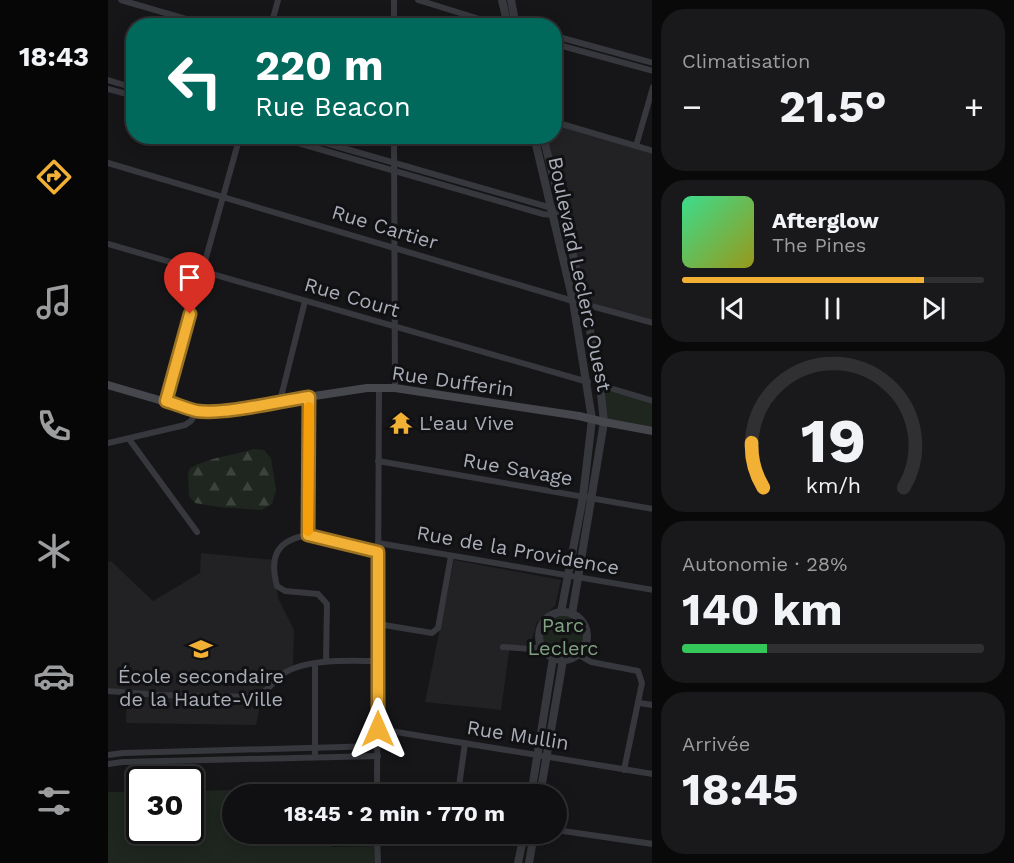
<!DOCTYPE html>
<html lang="fr">
<meta charset="utf-8">
<style>
:root{--surface:#101012;--page:#19191b;--text:#f1f3f6;--muted:#9c9d9f;--line:#303032;--accent:#f2b134}
body{margin:0;font-family:"Work Sans",sans-serif;background:var(--page);color:var(--text);height:100vh;display:flex;flex-direction:column;font-size:22px;white-space:nowrap}
*{box-sizing:border-box;margin:0}
p{font-size:20px;color:var(--muted)}
.icon{flex:none;width:33px;height:33px;fill:none;stroke:currentColor;stroke-width:2;stroke-linecap:round;stroke-linejoin:round}
.map{position:relative;flex:1;overflow:hidden}
.drawer{display:flex;flex-direction:column;gap:9px;padding:9px;background:#09090a;width:362px}
.drawer>*{flex:none}
.top-card{position:absolute;left:18px;top:18px;width:436px;height:126px;border-radius:24px;box-shadow:0 3px 15px #0003,0 0 0 2px var(--line);background:#00695c;color:#fff;overflow:hidden}
.speed{position:absolute;left:18px;top:766px;display:flex;gap:12px;font-size:30px;font-weight:700;text-align:center}
.speed>*{display:grid;place-content:center;width:78px;height:78px;border-radius:50%;background:var(--surface);box-shadow:0 3px 15px #0003,0 0 0 2px var(--line);line-height:1}
.speed .limit{border:3px solid #111;border-radius:9px;background:#fff;color:#111}
.pin{position:absolute;display:grid;place-items:center;width:51px;height:51px;color:#fff;margin:-62px -26px;border-radius:50% 50% 50% 0;rotate:-45deg;box-shadow:0 0 6px #0007}
.pin .icon{rotate:45deg}
.me{position:absolute;width:66px;margin:-33px;rotate:0deg;stroke-linejoin:round;filter:drop-shadow(0 0 4px #0008)}
.turn{display:flex;align-items:center;gap:21px;height:126px;padding:0 30px;font-size:27px}
.turn .icon{width:78px;height:78px;stroke-width:2.5}
.turn b{display:block;font-size:42px;line-height:51px}
.big{font-size:45px;font-weight:700;line-height:1.1}
.drawer .card{flex:1;display:flex;flex-direction:column;justify-content:center;gap:9px;min-width:0;padding:0 21px;border-radius:24px;background:var(--page)}
.drawer .dial{align-items:center;gap:0}
.dial svg{height:156px;overflow:visible;fill:none;stroke:var(--line);stroke-width:7;stroke-linecap:round;text-anchor:middle}
.dial text{fill:var(--text);stroke:none}
.song{display:flex;align-items:center;gap:18px}
.cover{width:72px;height:72px;border-radius:9px;background:linear-gradient(135deg,hsl(150 70% 55%),hsl(60 70% 35%))}
.played{height:6px;border-radius:3px;background:linear-gradient(90deg,var(--accent) 80%,var(--line) 80%)}
.keys{display:flex;justify-content:space-around;direction:ltr}
.heat{display:flex;justify-content:space-between;align-items:center;font-size:33px;direction:ltr}
.charge{height:9px;border-radius:4px;background:linear-gradient(90deg,#34c759 28%,var(--line) 0)}
.trip{position:absolute;left:114px;top:784px;width:345px;height:60px;border-radius:30px;background:var(--surface);box-shadow:0 3px 15px #0003,0 0 0 2px var(--line);font-weight:700;line-height:60px;text-align:center}
main{display:flex;flex:1;min-height:0}
.tabs{display:flex;flex-direction:column;width:108px;justify-content:space-around;align-items:center;background:#060607;color:var(--muted)}
.tabs .icon{width:42px;height:42px}
.tabs .current{color:var(--accent)}
.tabs b{font-size:27px;color:var(--text)}
.map>svg:first-child{display:block}
.built{fill:#222225}
.forest{fill:url(#forest-firs)}
.park{fill:#1e261f}
.lines{fill:none;stroke-linecap:round;stroke-linejoin:round}
.minor{stroke:#37383d;stroke-width:6}
.tertiary{stroke:#37383d;stroke-width:8}
.secondary{stroke:#45474d;stroke-width:8}
.route-casing{stroke:#9d7322;stroke-width:15}
.route{stroke:#f2b134;stroke-width:10}
.slow{stroke:#f59e0b;stroke-width:10}
.labels{text-anchor:middle;stroke-width:6;stroke-linejoin:round;paint-order:stroke}
.street-label{font-size:20px;fill:#a8adb8;stroke:#111113}
.poi-label{font-size:20px;fill:#a8adb8;stroke:#111113;text-anchor:start}
.park-label{font-size:20px;fill:#7fa381;stroke:#111113}
</style>
<main>
<nav class="tabs">
<b>18:43</b>
<svg class="icon current" aria-label="directions" viewBox="0 0 24 24"><path d="M12 3l9 9-9 9-9-9zM9 14v-3h6M13 9l2 2-2 2"/></svg>
<svg class="icon" aria-label="music" viewBox="0 0 24 24"><path d="M9 18V5l10-2v13"/><circle cx="6" cy="18" r="3"/><circle cx="16" cy="16" r="3"/></svg>
<svg class="icon" aria-label="phone" viewBox="0 0 24 24"><path d="M5 4h4l2 5-3 2q2 4 5 5l2-3 5 2v4C11 20 4 13 5 4z"/></svg>
<svg class="icon" aria-label="climate" viewBox="0 0 24 24"><path d="M12 3v18M4 7l16 10M4 17L20 7"/></svg>
<svg class="icon" aria-label="car" viewBox="0 0 24 24"><path d="M5 17H2v-5l4-1 3-4h7l3 4 3 1v5h-3M9 17h6M6 11h13"/><circle cx="7" cy="17" r="2"/><circle cx="17" cy="17" r="2"/></svg>
<svg class="icon" aria-label="filters" viewBox="0 0 24 24"><path d="M4 7h16M4 17h16"/><circle cx="9" cy="7" r="2"/><circle cx="15" cy="17" r="2"/></svg>
</nav>
<div class="map">
<svg width="545" height="863" viewBox="0 0 545 863">
<defs>
<pattern id="forest-firs" width="22" height="20" patternUnits="userSpaceOnUse" patternTransform="scale(1.5)"><rect width="22" height="20" fill="#1e261f"/><path d="M5 1l3.5 6h-7zM16 11l3.5 6h-7z" fill="#3c433d"/></pattern>
</defs>
<rect width="100%" height="100%" fill="#161618"/>
<g class="built">
<polygon points="447,122 544,151 544,323 477,303 435,137 447,136"/>
<polygon points="93,553 167,560 170,598 186,630 185,668 154,695 148,725 18,723 19,690 0,688 0,562 3,561 45,601 92,573"/>
<polygon points="346,560 453,580 447,606 429,622 423,643 420,646 402,645 393,710 317,702"/>
</g>
<path class="forest" d="M145,449L156,450L163,458L168,490L164,504L153,510L111,507L87,503L81,496L80,475L82,468C102,457 123,456 145,449Z"/>
<g class="park">
<polygon points="493,388 544,402 544,430 496,422"/>
<circle cx="455" cy="636" r="24"/>
<polygon points="219,788 219,795 124,795 124,834 223,834 225,847 269,846 270,863 0,863 0,792 31,792 32,831 82,831 83,791"/>
</g>
<g class="lines">
<g class="minor">
<polyline points="13,0 102,26"/>
<polyline points="286,0 286,26"/>
<polyline points="310,0 394,26"/>
<polyline points="163,26 170,0"/>
<polyline points="447,36 545,63"/>
<polyline points="447,44 545,71"/>
<polyline points="0,80 26,88"/>
<polyline points="0,89 26,96"/>
<polyline points="447,122 545,151"/>
<polyline points="166,136 435,214 444,215 454,209"/>
<polyline points="193,136 447,209"/>
<polyline points="286,136 287,388"/>
<polyline points="528,146 545,87"/>
<polyline points="0,163 465,301 545,323"/>
<polyline points="0,244 480,382"/>
<polyline points="492,385 545,401"/>
<polyline points="202,397 200,535 270,552"/>
<polyline points="58,401 132,136"/>
<polyline points="172,401 197,301"/>
<polyline points="21,439 89,532"/>
<polyline points="0,443 77,425 83,421 89,411"/>
<polyline points="270,461 545,509"/>
<path d="M200,535C169,540 161,556 169,586L177,591L210,594L219,604L218,661"/>
<polyline points="270,543 545,590"/>
<polyline points="270,624 324,633 330,628 343,556"/>
<polyline points="395,647 423,649 433,646"/>
<polyline points="471,655 483,662 530,671 534,683 516,770"/>
<polyline points="207,664 207,756"/>
<path d="M0,691L51,695L147,697C160,693 165,680 176,673C200,658 242,661 270,661"/>
<polyline points="531,703 545,705"/>
<polyline points="270,729 545,774"/>
<polyline points="0,755 15,753 270,746"/>
<polyline points="0,764 15,762 270,756"/>
<polyline points="351,786 357,743"/>
<polyline points="269,795 271,388"/>
<polyline points="448,830 545,844"/>
<polyline points="269,834 270,863"/>
</g>
<g class="tertiary">
<polyline points="394,0 400,26"/>
<polyline points="403,0 408,26"/>
<polyline points="426,136 465,301 484,419 475,497 453,612"/>
<polyline points="435,136 477,303 492,385 496,422 464,614"/>
<circle cx="455" cy="636" r="24"/>
<polyline points="423,795 445,658"/>
<polyline points="432,795 455,660"/>
<polyline points="410,863 416,834"/>
<polyline points="421,863 426,834"/>
</g>
<polyline class="secondary" points="0,385 89,411 114,410 259,388 287,388 471,416 496,422 545,431"/>
</g>
<g class="lines">
<g class="route-casing">
<path id="route" d="M82,314L58,401C68,404 79,409 89,411C117,415 172,401 201,397L200,535L270,552V729"/>
</g>
<use href="#route" class="route"/>
<polyline class="slow" points="200,531 201,407"/>
</g>
<defs>
<g id="temple-bare" transform="scale(1.8)"><path d="M0-6L5-2H3V0L6.5 2.5H4V6H1.5V3h-3V6H-4V2.5H-6.5L-3 0V-2H-5Z" fill="#f2b134" stroke="#111113" stroke-width="2.5" paint-order="stroke"/></g>
<g id="school-bare" transform="scale(1.8)"><path d="M0-5L7-2L0 1L-7-2ZM-4 1L0 2.5L4 1V4Q0 6-4 4Z" fill="#f2b134" stroke="#111113" stroke-width="2.5" paint-order="stroke"/></g>
</defs>
<g fill-rule="evenodd">
<use href="#temple-bare" x="293" y="423"/>
<use href="#school-bare" x="93" y="649"/>
</g>
<g class="labels">
<g class="street-label">
<text transform="translate(277 227) rotate(17)" y="7">Rue Cartier</text>
<text transform="translate(472 274) rotate(78)" y="7">Boulevard Leclerc Ouest</text>
<text transform="translate(244 297) rotate(16)" y="7">Rue Court</text>
<text transform="translate(345 381) rotate(8)" y="7">Rue Dufferin</text>
<text transform="translate(410 469) rotate(10)" y="7">Rue Savage</text>
<text transform="translate(410 550) rotate(10)" y="7">Rue de la Providence</text>
<text transform="translate(410 735) rotate(9)" y="7">Rue Mullin</text>
</g>
<g class="poi-label">
<text x="311" y="430">L'eau Vive</text>
<text x="93" y="683" text-anchor="middle">École secondaire<tspan x="93" dy="23">de la Haute-Ville</tspan></text>
</g>
<g class="park-label">
<text x="455" y="632">Parc<tspan x="455" dy="23">Leclerc</tspan></text>
</g>
</g>
</svg>
<div class="speed"><div class="limit">30</div></div>
<div class="pin" style="left:82px;top:314px;background:#d93025"><svg class="icon" aria-label="arrive" viewBox="0 0 24 24"><path d="M6 21V4h12l-3 4 3 4H6"/></svg></div>
<svg class="me" style="left:270px;top:729px" viewBox="-20 -20 40 40"><path d="M0-17L14 15 0 8-14 15z" fill="#f2b134" stroke="#fff" stroke-width="4"/></svg>
<div class="trip">18:45 · 2 min · 770 m</div>
<div class="top-card">
<div class="turn"><svg class="icon" aria-label="left" viewBox="0 0 24 24"><path d="M17 20v-9H6M10 6l-5 5 5 5"/></svg><div><b>220 m</b>Rue Beacon</div></div>
</div>
</div>
<section class="drawer">
<div class="card"><p>Climatisation</p>
<div class="heat"><a>−</a><b class="big">21.5°</b><a>+</a></div>
</div>
<div class="card">
<div class="song"><i class="cover"></i><div><b>Afterglow</b><p>The Pines</p></div></div>
<div class="played"></div>
<div class="keys"><svg class="icon" aria-label="previous" viewBox="0 0 24 24"><path d="M18 5L8 12l10 7zM5 5v14"/></svg><svg class="icon" aria-label="pause" viewBox="0 0 24 24"><path d="M8 5v14M16 5v14"/></svg><svg class="icon" aria-label="next" viewBox="0 0 24 24"><path d="M6 5l10 7-10 7zM19 5v14"/></svg></div>
</div>
<div class="card dial"><svg viewBox="0 0 100 80">
<path d="M14 69A42 42 0 1 1 86 69"/>
<path d="M14 69A42 42 0 0 1 8 46" stroke="#f2b134"/>
<text x="50" y="56" font-size="32" font-weight="700">19</text>
<text x="50" y="72" font-size="11">km/h</text>
</svg></div>
<div class="card"><p>Autonomie · 28%</p><b class="big">140 km</b><div class="charge"></div></div>
<div class="card"><p>Arrivée</p><b class="big">18:45</b></div>
</section>
</main>
